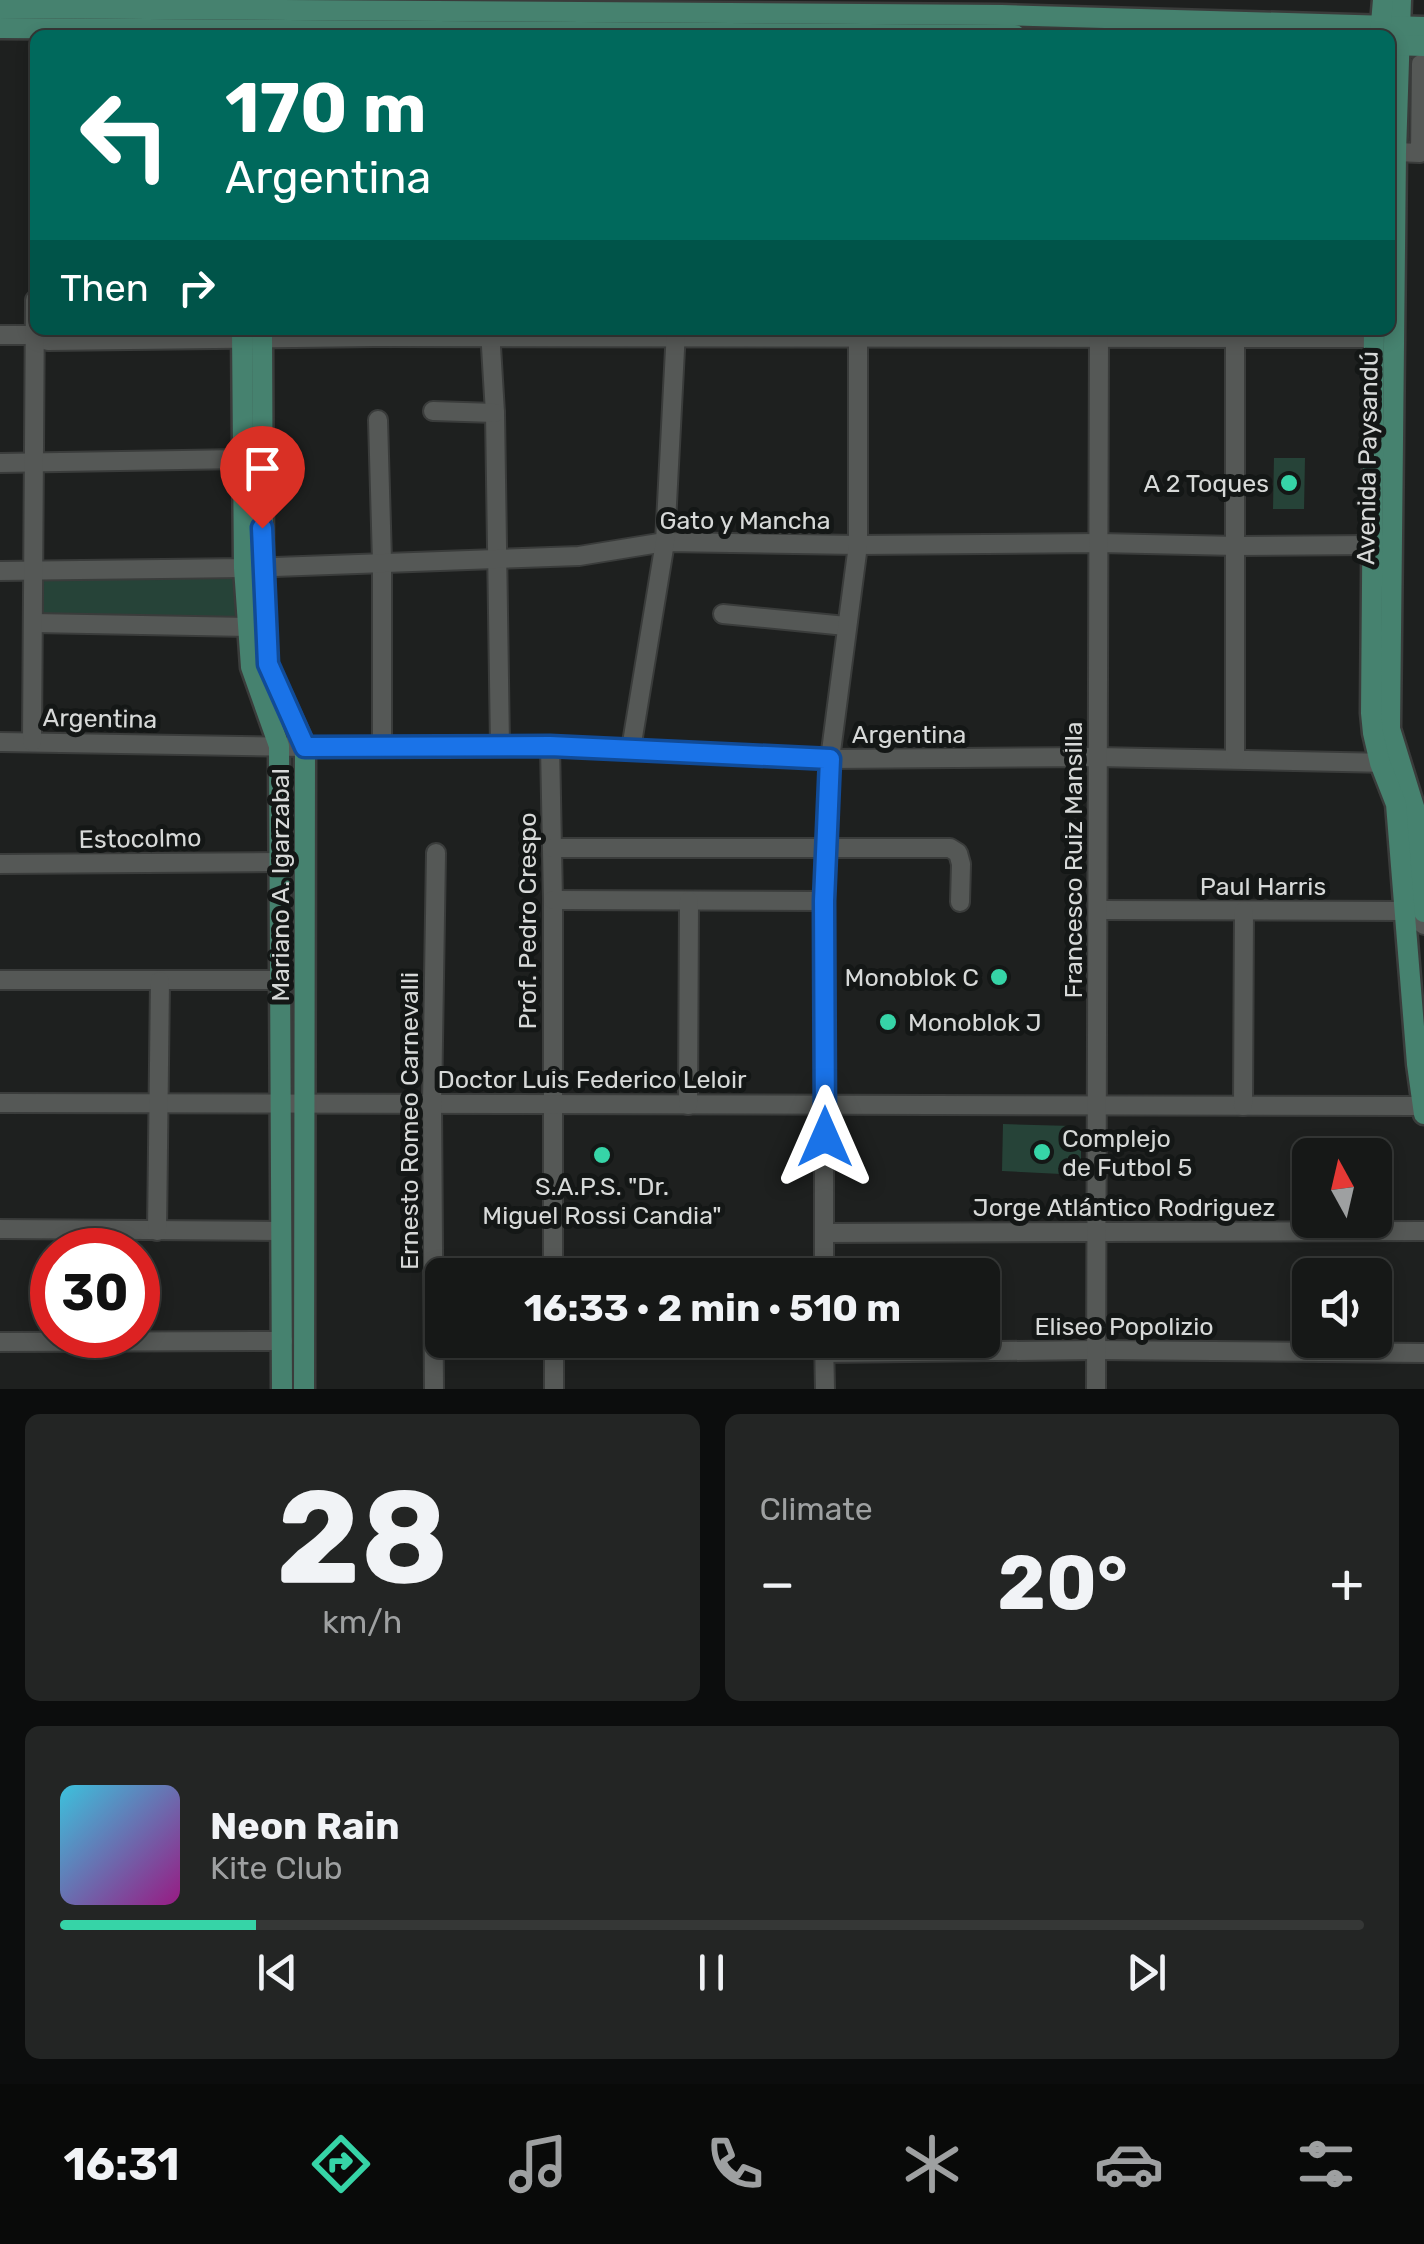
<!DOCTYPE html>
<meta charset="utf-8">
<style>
:root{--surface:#161817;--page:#232524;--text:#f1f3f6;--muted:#9ea0a1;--line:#353736;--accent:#36d4a7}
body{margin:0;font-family:Rubik,sans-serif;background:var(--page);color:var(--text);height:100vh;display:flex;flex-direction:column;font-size:38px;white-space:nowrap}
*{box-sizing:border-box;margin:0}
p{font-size:32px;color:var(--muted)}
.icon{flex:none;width:55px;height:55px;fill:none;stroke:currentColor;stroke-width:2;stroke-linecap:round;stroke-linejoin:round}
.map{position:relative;height:1389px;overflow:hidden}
.drawer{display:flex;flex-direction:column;gap:25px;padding:25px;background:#0c0d0d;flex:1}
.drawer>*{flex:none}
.banner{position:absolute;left:30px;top:30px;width:1365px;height:305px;border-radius:15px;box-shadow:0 5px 15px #0003,0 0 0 2px var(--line);background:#00695c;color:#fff;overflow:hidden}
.needle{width:65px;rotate:352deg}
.controls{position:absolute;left:1292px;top:1138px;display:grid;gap:20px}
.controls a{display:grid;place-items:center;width:100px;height:100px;border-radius:15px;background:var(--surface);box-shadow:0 5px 15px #0003,0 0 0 2px var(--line);font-size:50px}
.speed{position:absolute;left:30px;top:1228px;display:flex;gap:20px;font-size:50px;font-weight:700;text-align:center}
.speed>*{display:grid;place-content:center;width:130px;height:130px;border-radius:50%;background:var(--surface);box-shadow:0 5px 15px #0003,0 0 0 2px var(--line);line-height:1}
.speed .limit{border:15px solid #d22;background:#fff;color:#111}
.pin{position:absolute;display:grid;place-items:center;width:85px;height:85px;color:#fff;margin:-102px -42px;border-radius:50% 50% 50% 0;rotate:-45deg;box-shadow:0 0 10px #0007}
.pin .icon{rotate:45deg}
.me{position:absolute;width:110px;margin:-55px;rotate:0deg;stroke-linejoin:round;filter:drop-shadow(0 0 8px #0008)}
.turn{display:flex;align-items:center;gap:35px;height:210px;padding:0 30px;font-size:45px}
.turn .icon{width:130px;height:130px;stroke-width:2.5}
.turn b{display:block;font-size:70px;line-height:85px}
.then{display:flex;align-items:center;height:95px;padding:0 30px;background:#0003;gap:20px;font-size:38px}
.big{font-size:75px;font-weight:700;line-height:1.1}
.drawer .card{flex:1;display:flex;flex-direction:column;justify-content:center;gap:15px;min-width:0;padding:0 35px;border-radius:15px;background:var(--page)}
.drawer .dial{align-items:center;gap:0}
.dial b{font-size:130px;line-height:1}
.song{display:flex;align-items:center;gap:30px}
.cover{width:120px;height:120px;border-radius:15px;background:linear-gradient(135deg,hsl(190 70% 55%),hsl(310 70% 35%))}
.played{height:10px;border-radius:5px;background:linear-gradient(90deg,var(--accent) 15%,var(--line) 15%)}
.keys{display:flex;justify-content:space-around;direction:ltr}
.heat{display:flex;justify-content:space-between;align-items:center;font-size:55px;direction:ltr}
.drawer .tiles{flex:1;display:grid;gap:25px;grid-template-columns:1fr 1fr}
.card:last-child{grid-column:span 2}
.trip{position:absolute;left:425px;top:1258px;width:575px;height:100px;border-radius:15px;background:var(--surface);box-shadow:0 5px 15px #0003,0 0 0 2px var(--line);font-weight:700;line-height:100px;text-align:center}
.dock{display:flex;height:160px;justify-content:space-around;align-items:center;background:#090a09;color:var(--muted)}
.dock .icon{width:70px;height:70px}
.dock .selected{color:var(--accent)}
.dock b{font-size:45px;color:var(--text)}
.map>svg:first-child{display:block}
.green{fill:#264338}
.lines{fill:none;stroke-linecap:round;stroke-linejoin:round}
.minor-casing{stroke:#3a3c3b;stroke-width:22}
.major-casing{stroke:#3a3c3b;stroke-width:25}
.minor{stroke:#555856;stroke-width:18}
.major{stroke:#46826f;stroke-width:20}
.route-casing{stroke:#114b97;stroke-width:25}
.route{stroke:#1a73e8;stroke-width:18}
.poi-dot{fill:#36d4a7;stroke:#141716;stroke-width:4}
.labels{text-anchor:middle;stroke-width:10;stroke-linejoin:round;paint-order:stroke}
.street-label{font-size:25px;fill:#d7d9d8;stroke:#141716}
.poi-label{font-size:25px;fill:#d7d9d8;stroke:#141716;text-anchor:end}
</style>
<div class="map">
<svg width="1424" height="1389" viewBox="0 0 1424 1389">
<rect width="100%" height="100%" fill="#1e201f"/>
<g class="green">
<polygon points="1274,458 1305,458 1304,509 1273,509"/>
<polygon points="42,578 238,579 239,619 42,617"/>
<polygon points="1003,1124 1072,1126 1081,1134 1081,1175 1002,1171"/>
</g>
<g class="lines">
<g class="minor-casing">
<g id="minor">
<polyline points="1396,152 1420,153 1421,64 1424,63"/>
<polyline points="490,330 495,413 500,746"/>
<polyline points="0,335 35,335 48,341 375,337 1374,338"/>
<polyline points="433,411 495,413"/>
<polyline points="378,420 382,561 382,745"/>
<polyline points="0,463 242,459"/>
<polyline points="0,571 244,568 579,556 665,542 858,545 1100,543 1237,546 1372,545"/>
<polyline points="723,614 846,626"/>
<polyline points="34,623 249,627"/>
<polyline points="0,742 305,747 550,746 830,759 1097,757 1389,763"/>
<polyline points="32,742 35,300"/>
<polyline points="550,746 553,900 553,1275"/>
<polyline points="631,749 665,542 676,330"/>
<polyline points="1235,758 1235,337"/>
<polyline points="552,848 950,848 958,853 961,864 960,902"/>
<polyline points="0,864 280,862"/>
<polyline points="553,900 824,901"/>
<polyline points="1098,910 1405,911 1424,925"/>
<polyline points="0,980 281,980"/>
<polyline points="0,1103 1424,1106"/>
<polyline points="688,1105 689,901"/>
<polyline points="1243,1106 1244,911"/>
<polyline points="0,1229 280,1231"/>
<polyline points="157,1231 160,981"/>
<polyline points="824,1233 1424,1231"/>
<polyline points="824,1275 824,901 830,759 858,545 858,330"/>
<polyline points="554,1340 554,1389"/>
<polyline points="824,1340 825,1389"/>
<polyline points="0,1342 283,1341"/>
<polyline points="824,1353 1096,1350 1424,1353"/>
<polyline points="434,1389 432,1104 436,853"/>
<polyline points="1096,1389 1099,330"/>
</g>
</g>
<g class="major-casing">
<g id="major">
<polyline points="1401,0 1396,152 1390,729 1415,810 1424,912"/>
<polyline points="0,8 1002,15 1424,27"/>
<polyline points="0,28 1015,35"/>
<polyline points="1380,35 1383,0"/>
<polyline points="1390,45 1424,46"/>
<polyline points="242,330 244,568 251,667 279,746 282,1389"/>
<polyline points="262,330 263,567 267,664 305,747 304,1389"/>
<polyline points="1374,330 1371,713 1373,733 1380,763 1396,804 1417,1064 1424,1114"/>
</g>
</g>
<use href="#minor" class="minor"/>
<use href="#major" class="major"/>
</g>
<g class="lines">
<g class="route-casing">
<polyline id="route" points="262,528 268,664 305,747 550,746 830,759 824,901 825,1137"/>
</g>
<use href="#route" class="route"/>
</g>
<g class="poi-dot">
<circle cx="1289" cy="483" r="10"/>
<circle cx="999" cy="977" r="10"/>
<circle cx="888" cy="1022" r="10"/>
<circle cx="1042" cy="1152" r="10"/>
<circle cx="602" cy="1155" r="10"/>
</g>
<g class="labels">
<g class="street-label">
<text transform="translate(1367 458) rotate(-89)" y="9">Avenida Paysandú</text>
<text x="745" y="529">Gato y Mancha</text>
<text transform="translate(100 718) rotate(1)" y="9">Argentina</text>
<text x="909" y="743">Argentina</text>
<text transform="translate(140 838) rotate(-1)" y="9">Estocolmo</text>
<text transform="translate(1073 860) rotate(-90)" y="9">Francesco Ruiz Mansilla</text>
<text transform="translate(280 885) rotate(-90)" y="9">Mariano A. Igarzabal</text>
<text x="1263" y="895">Paul Harris</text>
<text transform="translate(527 921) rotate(-90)" y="9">Prof. Pedro Crespo</text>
<text x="592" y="1088">Doctor Luis Federico Leloir</text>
<text transform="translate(409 1121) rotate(-90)" y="9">Ernesto Romeo Carnevalli</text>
<text x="1124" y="1216">Jorge Atlántico Rodriguez</text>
<text x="1124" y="1335">Eliseo Popolizio</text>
</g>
<g class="poi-label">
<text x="1269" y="492">A 2 Toques</text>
<text x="979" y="986">Monoblok C</text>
<text x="908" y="1031" text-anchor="start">Monoblok J</text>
<text x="1062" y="1147" text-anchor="start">Complejo<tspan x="1062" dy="29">de Futbol 5</tspan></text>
<text x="602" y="1195" text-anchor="middle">S.A.P.S. "Dr.<tspan x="602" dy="29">Miguel Rossi Candia"</tspan></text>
</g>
</g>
</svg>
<div class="controls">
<a><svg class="needle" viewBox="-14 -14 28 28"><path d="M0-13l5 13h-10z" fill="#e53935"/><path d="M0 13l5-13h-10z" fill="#9ea0a1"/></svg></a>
<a><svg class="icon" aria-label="sound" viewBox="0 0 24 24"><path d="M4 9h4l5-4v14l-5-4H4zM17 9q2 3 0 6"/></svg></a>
</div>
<div class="speed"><div class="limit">30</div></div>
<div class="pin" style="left:262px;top:528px;background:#d93025"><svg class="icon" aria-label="arrive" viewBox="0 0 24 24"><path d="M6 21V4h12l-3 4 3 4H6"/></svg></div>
<svg class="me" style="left:825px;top:1137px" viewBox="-20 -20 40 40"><path d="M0-17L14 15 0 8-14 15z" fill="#1a73e8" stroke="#fff" stroke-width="4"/></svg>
<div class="trip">16:33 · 2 min · 510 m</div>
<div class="banner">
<div class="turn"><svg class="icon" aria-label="left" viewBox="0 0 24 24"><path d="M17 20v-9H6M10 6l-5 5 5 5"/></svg><div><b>170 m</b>Argentina</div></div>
<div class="then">Then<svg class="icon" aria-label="right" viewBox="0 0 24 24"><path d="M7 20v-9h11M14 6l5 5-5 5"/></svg></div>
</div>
</div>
<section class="drawer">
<div class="tiles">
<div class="card dial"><b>28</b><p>km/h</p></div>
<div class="card"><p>Climate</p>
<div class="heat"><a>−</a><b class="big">20°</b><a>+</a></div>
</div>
<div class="card">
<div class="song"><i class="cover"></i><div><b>Neon Rain</b><p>Kite Club</p></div></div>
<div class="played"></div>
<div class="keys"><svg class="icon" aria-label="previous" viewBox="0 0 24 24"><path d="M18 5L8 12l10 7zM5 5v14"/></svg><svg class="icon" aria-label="pause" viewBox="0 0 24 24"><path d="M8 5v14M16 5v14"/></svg><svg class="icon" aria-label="next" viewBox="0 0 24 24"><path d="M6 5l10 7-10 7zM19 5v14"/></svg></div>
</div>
</div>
</section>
<nav class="dock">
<b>16:31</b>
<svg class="icon selected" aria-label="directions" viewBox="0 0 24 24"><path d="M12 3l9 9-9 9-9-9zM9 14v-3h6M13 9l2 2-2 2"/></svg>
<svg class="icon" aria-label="music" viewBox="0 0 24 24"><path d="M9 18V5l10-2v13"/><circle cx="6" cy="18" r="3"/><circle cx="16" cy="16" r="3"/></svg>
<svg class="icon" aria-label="phone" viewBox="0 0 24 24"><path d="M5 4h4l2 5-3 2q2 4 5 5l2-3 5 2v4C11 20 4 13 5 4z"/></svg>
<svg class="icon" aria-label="climate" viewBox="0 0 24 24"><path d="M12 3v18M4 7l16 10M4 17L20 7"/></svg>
<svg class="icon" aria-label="car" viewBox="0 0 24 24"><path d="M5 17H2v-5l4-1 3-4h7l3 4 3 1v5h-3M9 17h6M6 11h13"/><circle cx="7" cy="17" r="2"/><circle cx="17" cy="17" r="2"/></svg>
<svg class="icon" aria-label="filters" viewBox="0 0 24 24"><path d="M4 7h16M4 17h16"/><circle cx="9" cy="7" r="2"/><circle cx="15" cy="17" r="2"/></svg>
</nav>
